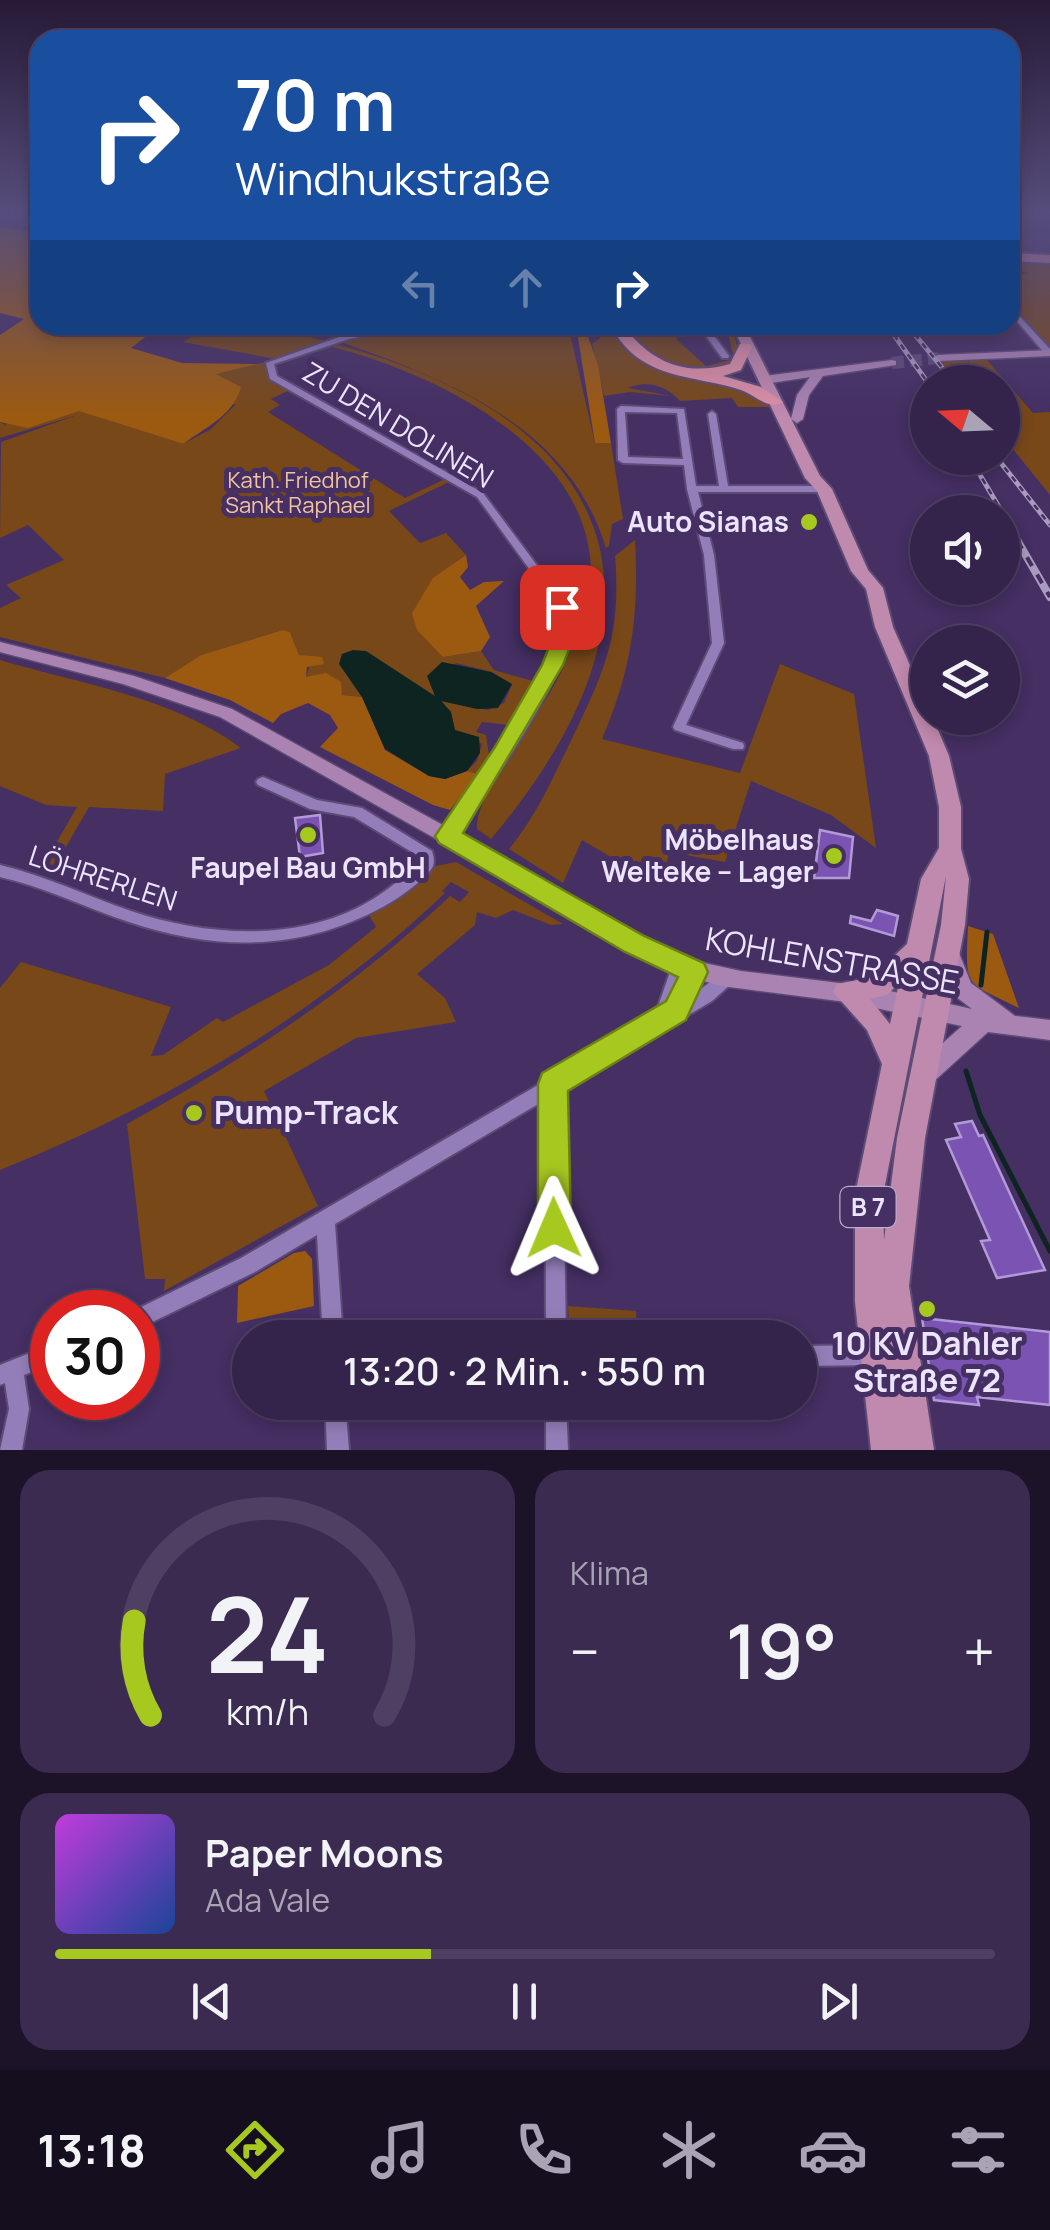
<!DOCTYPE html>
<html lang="de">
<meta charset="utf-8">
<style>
:root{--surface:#34234a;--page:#3c2b51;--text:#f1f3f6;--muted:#a9a4b5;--line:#4e4062;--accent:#a7c81f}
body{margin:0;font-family:Manrope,sans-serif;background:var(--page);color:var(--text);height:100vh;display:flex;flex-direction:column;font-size:38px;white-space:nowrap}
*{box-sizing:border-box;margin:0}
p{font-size:32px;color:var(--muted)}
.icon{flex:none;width:55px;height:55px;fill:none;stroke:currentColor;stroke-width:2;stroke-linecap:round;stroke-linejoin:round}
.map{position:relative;height:1450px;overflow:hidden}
.sheet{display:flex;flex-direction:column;gap:20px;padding:20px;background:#1d1329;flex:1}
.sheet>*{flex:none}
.guide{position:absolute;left:30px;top:30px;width:990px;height:305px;border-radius:30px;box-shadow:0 5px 15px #0003,0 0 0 2px var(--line);background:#1a4fa0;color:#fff;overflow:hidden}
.needle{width:65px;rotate:289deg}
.fabs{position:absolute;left:910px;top:365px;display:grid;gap:20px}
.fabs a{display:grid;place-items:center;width:110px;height:110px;border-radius:50%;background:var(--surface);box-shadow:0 5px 15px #0003,0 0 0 2px var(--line);font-size:50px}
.speed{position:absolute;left:30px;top:1290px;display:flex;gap:20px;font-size:50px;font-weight:700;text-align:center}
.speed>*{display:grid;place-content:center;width:130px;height:130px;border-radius:50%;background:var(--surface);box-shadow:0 5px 15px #0003,0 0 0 2px var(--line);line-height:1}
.speed .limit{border:15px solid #d22;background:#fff;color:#111}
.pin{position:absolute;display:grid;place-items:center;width:85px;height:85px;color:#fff;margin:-42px;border-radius:20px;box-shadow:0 5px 15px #0006}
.me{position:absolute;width:110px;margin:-55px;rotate:359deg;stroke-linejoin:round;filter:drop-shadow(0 0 8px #0008)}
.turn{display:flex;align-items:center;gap:35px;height:210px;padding:0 40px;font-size:45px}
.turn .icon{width:130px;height:130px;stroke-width:2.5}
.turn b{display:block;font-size:70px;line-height:85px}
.lanes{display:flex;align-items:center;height:95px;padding:0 40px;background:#0003;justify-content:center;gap:50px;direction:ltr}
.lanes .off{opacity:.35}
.big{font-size:75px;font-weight:600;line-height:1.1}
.sheet .widget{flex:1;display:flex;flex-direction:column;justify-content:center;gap:15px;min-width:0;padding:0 35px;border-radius:30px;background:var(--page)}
.sheet .dial{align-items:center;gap:0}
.dial svg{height:260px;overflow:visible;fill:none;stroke:var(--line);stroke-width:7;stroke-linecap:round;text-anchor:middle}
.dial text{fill:var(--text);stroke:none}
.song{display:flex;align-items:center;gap:30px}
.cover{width:120px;height:120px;border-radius:15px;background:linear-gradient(135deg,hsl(290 70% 55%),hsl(220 70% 35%))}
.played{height:10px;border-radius:5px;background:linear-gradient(90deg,var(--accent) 40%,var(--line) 40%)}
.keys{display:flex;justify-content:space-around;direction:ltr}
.heat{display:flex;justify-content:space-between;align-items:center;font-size:55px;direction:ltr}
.sheet .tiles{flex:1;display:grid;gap:20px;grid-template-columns:1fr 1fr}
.widget:last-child{grid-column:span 2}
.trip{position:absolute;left:232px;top:1320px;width:585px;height:100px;border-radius:50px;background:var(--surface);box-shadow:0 5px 15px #0003,0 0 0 2px var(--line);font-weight:600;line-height:100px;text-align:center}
.dock{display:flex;height:160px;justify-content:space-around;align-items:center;background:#150e1e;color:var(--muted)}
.dock .icon{width:70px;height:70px}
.dock .active{color:var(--accent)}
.dock b{font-size:45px;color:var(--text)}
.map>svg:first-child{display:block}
.green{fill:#784819;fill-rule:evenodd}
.forest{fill:#9c5a11}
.water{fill:#0d2420}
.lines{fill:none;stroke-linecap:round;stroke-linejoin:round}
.stream{stroke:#0d2420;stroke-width:5}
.building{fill:#7b53b2;stroke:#b19ad7;stroke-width:2.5}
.secondary-tunnel{stroke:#5e4a7a;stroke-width:12;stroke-dasharray:12 6;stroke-linecap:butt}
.street-casing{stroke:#5d4b76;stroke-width:4}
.secondary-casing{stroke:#5d4b76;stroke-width:3}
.primary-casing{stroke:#5d4b76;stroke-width:4}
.highway-casing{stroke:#5d4b76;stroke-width:4}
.street{fill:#947eb9;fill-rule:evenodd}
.secondary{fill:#aa83b3;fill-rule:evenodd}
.primary{fill:#c089ae;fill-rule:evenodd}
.highway{fill:#de90a6;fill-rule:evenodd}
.rail-far1-casing{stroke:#a99abf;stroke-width:5}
.rail-casing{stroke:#a99abf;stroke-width:8}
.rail-far1{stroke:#452f63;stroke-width:2.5;stroke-dasharray:6;stroke-linecap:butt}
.rail{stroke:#452f63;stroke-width:4;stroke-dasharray:10;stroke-linecap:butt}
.route{fill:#a7c81f;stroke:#6d8214;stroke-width:2.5}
.poi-dot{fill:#a7c81f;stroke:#452f63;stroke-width:4}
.labels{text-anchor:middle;stroke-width:10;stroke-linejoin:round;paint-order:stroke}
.far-park-label{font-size:22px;fill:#f1c49f;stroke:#452f63}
.shield{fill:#452f63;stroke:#baadcf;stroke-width:2.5}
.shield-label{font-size:25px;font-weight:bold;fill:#ece3fd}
.street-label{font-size:28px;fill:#ece3fd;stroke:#452f63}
.poi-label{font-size:28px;font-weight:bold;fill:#ece3fd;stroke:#452f63;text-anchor:end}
.near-street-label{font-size:32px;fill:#ece3fd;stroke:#452f63}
.near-poi-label{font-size:32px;font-weight:bold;fill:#ece3fd;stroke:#452f63;text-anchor:start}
</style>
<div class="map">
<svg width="1050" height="1450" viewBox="0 0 1050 1450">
<rect width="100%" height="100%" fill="#452f63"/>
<g class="green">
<polygon points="1010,262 1050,263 1050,347 1010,302 1010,276 1029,273 1010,268"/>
<path d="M40,325C112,344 192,379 267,362L271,378L292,389L271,399L280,405L268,412L405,498L443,480L451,481L389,511L420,543L446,533L466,555L434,578L412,613L443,657L481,651L494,670L533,681L508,725L482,722L476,732L486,735L489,756L478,774L467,771L477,761L482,744L455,731L451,712L441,701L488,710L504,703L512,685L492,672L456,663L429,680L435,696L339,663L362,697L342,695L306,677L312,659L299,655L290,632L283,630L201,655L165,678L0,637V608L21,598L6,585L64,560L28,525L0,538L1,442L77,415L0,438V422L6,425L0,342ZM236,404L211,429L183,444L101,418Z"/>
<polygon points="188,325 269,325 331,343 276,359 183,342 204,329"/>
<path d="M425,325H568L595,443H611L623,519L612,524L609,546L606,548C569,426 450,381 341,342Z"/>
<path d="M603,325H611C660,403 720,359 770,407H738L732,398L680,401C666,385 647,380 628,388L672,396L630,392L604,396L592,344L600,338Z"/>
<path d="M620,325H677V340L706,366L734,359L727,328L731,325L739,352L731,367C677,370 657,368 620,325Z"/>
<path d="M339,345C630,425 684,610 491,839L477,829C475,777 585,677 574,616H581C591,597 592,578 590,557C578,442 431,372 332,347Z"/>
<polygon points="986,359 1033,413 1050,412 1050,495 1003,437 1002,382 958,382 941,362 966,360 970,364 968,360"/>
<path d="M635,540C639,615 632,669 602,739L740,773L780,664L854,694L876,848L831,815L751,781L725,862L669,852L663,882L613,872L616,860L582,840L563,883L509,849C535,817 549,786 567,749C602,676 622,640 615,556Z"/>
<path d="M0,660C81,684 172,697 241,748L165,774L163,811L89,807L52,871L41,869L77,807L46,805L0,786Z"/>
<path d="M456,862L563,924L551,925L513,910L496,918L477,912L475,925L417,974L445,998L456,1022L356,1038L264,1091L318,1206L164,1291L165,1279H145L127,1124C244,1060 353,988 450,896L460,902L469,892L451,882L442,891L445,893C316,1016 164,1104 0,1170V988L21,962L171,1007L151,1056L163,1055L217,1018L223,1022L329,965L376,927L369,915L431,867Z"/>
<polygon points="568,1306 636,1311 637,1337 570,1337"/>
</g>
<g class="forest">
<path d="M0,227L40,233V325H109L148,335L131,348L182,363L257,364L216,374L241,387C233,416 206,427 183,444L79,411L28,428L0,422V335L24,319L0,313Z"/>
<polygon points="576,325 584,325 598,365 611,443 595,443"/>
<polygon points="466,555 468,567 460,577 470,590 484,582 504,581 476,606 490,637 481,651 443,657 417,630 412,613 433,578"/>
<polygon points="283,630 290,632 299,655 322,657 324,664 307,667 306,677 326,673 341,682 342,695 362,697 385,750 429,776 445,779 467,771 478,774 450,810 433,805 320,747 338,728 330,715 308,703 281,714 273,723 230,700 165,678 201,655"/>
<path d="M968,926L993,934L1019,1008C965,981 965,991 968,926Z"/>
<polygon points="305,1251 312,1259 314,1306 237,1323 238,1286 294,1253"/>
</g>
<polygon class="water" points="353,650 366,651 435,696 427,676 442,662 491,672 512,684 498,708 477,709 441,701 451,712 455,730 479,737 480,753 467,771 445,779 429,776 385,749 362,697 339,664 342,654"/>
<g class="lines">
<g class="stream">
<polyline points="981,985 987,932"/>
<polyline points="966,1071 980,1115 1050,1251"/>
</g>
</g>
<g class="building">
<polygon points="320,815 323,853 300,857 295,818"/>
<polygon points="820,830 853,837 849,878 814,878"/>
<polygon points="877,910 898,916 894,936 850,923 851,916 871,921"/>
<polygon points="972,1121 979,1136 983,1135 1045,1270 997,1278 981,1241 990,1240 946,1140 961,1137 955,1124"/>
<polygon points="922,1318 1050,1332 1050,1405 977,1397 979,1405 934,1400"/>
</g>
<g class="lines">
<polyline class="secondary-tunnel" points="892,363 938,358"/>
<g class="street-casing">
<g id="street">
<polygon points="1010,306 1050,349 1050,356 1047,356 1010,313"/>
<path d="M405,325H423L349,339L274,364L277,376L483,493L568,607C570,615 573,622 572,630C571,645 562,661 556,674C528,733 490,787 452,840H442L440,836L442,832L491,763L539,685L559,638L560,622L557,607L477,497L270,379L266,363L345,335Z"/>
<polygon points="698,325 706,325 729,356 728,358 722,358"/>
<path d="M621,406L684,409L696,486H719L708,414L712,411L716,414L728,486H824L829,489L824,492H698L714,555L724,643L686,725L743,743L744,746L743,749H733L675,730L673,727L712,643L704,555L687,489L684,465L623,463L618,460L617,409ZM625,412L677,413L683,459L628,457Z"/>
<path d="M263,777L317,800L362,808L432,851C433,856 435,860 433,866C430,875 403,895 393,901C309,951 221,953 129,922C86,908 45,887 0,877V865C46,876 87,896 131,911C202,935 288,942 357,908C380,897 399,880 419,864L420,857L354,817L310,809L258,785L256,782L258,779Z"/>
<polygon points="680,959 685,961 688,966 685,974 689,966 694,964 699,966 702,971 690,997 721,974 726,972 731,974 734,979 731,984 712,1001 562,1090 566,1338 546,1338 545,1100 335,1224 343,1338 323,1338 317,1235 255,1272 138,1329 138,1312 131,1312 241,1258 545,1081 547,1077 555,1076 654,1018 672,966 675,961"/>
<polygon points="52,1344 52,1364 24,1375 29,1409 22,1450 0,1450 9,1409 5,1383 0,1385 0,1365"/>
<polygon points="876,1345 883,1348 886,1355 883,1362 876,1365 800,1366 800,1346"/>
<polygon points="325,1402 345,1402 349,1450 327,1450"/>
<polygon points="546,1402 566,1402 568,1450 546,1450"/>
</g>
</g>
<g class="secondary-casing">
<g id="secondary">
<polygon points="1050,350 1050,356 938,361 932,358 938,355"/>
<polygon points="892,360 896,361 896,365 823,376 809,395 803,419 797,423 791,419 797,395 810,377 764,384 758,380 764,376"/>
<polygon points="0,642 134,676 232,709 686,959 741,971 872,987 972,1009 955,996 938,954 941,948 949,945 957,948 971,983 1015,1016 1050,1020 1050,1040 988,1032 932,1083 924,1086 916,1083 912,1075 916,1067 962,1026 846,1002 721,986 672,972 220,717 123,684 0,652"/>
</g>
</g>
<g class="primary-casing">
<path id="primary" d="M732,325H744L820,476L832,489L868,570L883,588L893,627L928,706V718H933L949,756L961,807V849L969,879L965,925L925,1138L909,1286L934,1450H871L855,1302V1195L882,1064L867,1030L833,992L837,984L872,977L907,944L921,879L939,848V807L929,756L875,627L866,589L851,571L817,491L805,478ZM946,876L941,925L897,1138L884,1240L883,1195ZM899,983L890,1024L870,999L887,995Z"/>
</g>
<g class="highway-casing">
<g id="highway">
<polygon points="1010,253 1050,255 1050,263 1010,261"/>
<path d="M609,325H623C650,362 685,377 730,364L740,344H750L752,347L741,370L723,376L761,387L783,402C769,411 755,395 741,390C708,379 670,379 641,360C627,351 619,339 609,325Z"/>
</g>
</g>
<use href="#street" class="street"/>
<use href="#secondary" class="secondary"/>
<use href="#primary" class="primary"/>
<use href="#highway" class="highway"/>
<g class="rail-far1-casing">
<g id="rail-far1">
<polyline points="887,325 928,383"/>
<polyline points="907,325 954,382"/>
<polyline points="970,458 1002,512"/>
<polyline points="997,458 1050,525"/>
<polyline points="1002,514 1018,542"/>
</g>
</g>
<g class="rail-casing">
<polyline id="rail" points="1017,540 1050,597"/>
</g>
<use href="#rail-far1" class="rail-far1"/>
<use href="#rail" class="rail"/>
</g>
<linearGradient id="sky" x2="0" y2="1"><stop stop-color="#261a36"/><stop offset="0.51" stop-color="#564d7c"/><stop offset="1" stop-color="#564d7c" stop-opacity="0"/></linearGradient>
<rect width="1050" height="415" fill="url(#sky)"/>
<polygon class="route" points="562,601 572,607 577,629 563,665 463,833 644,936 704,963 708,972 686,1020 568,1091 571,1228 566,1240 554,1245 543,1240 538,1228 538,1084 542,1073 666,1001 678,977 625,952 439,843 435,836 495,747 542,665 556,629 552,607"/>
<g class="poi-dot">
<circle cx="809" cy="522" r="10"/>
<circle cx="308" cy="835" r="10"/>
<circle cx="834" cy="856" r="10"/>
<circle cx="194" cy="1113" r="10"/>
<circle cx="927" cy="1309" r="10"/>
</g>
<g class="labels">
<g class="far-park-label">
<text x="298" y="488">Kath. Friedhof<tspan x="298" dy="25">Sankt Raphael</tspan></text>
</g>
<rect class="shield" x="840.5" y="1187" width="55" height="40" rx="8"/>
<g class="shield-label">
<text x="868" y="1216">B 7</text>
</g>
<g class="street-label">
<text transform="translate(398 425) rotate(31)" y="10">ZU DEN DOLINEN</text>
<text transform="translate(103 878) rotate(18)" y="10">LÖHRERLEN</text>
</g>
<g class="poi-label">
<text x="789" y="532">Auto Sianas</text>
<text x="814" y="850">Möbelhaus<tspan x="814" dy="32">Welteke – Lager</tspan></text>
<text x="308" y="878" text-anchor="middle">Faupel Bau GmbH</text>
</g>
<g class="near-street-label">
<text transform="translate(832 961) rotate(10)" y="11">KOHLENSTRASSE</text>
</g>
<g class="near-poi-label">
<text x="214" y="1124">Pump-Track</text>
<text x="927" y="1355" text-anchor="middle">10 KV Dahler<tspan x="927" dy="37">Straße 72</tspan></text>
</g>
</g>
</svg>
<div class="fabs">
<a><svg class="needle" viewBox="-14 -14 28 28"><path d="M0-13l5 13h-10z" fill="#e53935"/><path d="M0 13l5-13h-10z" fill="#a9a4b5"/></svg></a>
<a><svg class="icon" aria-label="sound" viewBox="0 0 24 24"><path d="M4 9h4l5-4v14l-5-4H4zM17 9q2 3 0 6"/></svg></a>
<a><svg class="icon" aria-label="layers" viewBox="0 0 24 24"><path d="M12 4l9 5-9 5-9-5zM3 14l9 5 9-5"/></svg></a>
</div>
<div class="speed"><div class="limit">30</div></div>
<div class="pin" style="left:562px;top:607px;background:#d93025"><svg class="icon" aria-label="arrive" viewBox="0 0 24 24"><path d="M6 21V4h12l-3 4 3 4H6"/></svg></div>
<svg class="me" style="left:554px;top:1228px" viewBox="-20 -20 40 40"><path d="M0-17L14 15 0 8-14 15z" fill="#a7c81f" stroke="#fff" stroke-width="4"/></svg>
<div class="trip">13:20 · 2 Min. · 550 m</div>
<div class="guide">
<div class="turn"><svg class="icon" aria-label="right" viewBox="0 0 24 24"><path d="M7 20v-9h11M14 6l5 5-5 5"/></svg><div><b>70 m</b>Windhukstraße</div></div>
<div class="lanes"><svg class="icon off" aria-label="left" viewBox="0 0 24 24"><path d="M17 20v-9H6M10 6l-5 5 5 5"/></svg><svg class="icon off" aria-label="ahead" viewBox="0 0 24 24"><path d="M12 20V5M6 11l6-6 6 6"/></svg><svg class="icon" aria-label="right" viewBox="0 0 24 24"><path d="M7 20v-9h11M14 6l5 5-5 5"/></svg></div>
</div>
</div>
<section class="sheet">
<div class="tiles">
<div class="widget dial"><svg viewBox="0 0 100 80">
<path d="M14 69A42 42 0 1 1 86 69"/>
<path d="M14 69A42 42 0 0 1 9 40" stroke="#a7c81f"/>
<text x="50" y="56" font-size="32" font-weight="700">24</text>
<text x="50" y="72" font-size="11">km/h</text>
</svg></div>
<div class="widget"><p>Klima</p>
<div class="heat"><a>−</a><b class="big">19°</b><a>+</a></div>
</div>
<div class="widget">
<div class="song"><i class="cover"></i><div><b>Paper Moons</b><p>Ada Vale</p></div></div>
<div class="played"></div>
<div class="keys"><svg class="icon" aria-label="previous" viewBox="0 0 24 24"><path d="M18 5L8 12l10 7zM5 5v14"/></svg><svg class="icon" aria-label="pause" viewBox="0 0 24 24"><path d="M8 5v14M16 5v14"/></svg><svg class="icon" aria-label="next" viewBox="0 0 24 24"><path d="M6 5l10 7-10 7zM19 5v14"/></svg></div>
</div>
</div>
</section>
<nav class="dock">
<b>13:18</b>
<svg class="icon active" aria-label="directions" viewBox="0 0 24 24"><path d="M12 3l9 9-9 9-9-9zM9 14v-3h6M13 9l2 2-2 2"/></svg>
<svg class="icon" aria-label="music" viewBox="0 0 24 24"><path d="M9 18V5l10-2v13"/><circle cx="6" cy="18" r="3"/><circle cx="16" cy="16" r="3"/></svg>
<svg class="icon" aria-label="phone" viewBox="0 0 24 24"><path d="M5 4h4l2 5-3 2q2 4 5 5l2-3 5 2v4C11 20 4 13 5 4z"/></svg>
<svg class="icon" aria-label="climate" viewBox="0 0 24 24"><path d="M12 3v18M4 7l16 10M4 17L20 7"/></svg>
<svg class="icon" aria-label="car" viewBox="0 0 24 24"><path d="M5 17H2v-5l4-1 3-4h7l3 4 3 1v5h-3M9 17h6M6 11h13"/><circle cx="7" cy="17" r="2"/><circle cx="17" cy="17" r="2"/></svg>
<svg class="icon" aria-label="filters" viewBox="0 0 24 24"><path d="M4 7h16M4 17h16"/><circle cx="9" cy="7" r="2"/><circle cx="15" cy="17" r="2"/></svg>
</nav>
